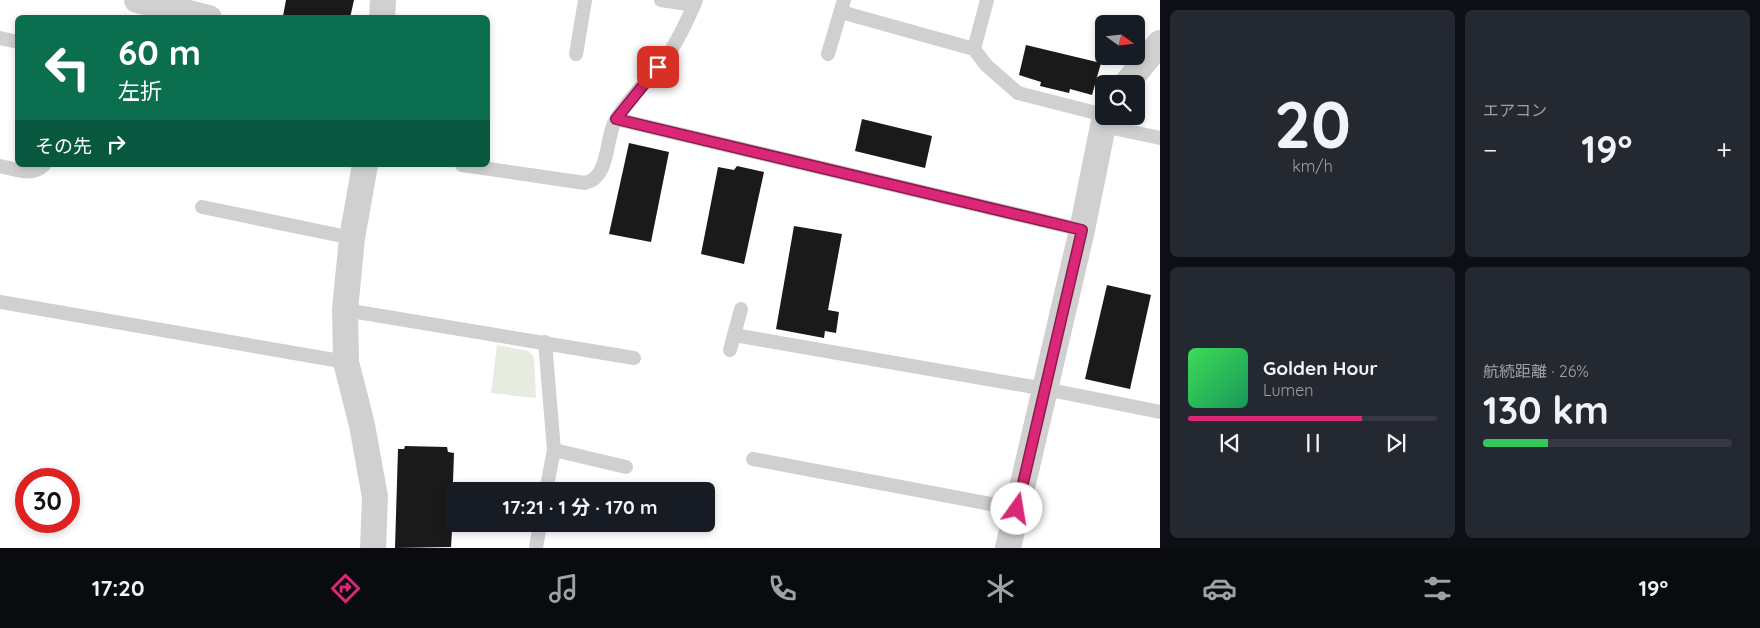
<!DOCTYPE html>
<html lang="ja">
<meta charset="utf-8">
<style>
:root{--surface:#171b24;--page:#242831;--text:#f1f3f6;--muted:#9ea1a6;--line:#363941;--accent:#db2777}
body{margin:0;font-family:Quicksand,"Noto Sans JP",sans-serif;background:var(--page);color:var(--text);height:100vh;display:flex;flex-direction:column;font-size:19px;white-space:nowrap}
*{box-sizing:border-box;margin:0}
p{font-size:16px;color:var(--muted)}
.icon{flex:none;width:28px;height:28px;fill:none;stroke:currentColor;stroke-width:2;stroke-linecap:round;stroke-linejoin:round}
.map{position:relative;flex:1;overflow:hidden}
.panel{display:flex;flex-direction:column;gap:10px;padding:10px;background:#0d0f14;width:600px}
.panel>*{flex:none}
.guide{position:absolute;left:15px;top:15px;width:475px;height:152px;border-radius:8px;box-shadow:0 2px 8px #0003;background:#0b6e4f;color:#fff;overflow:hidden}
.needle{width:32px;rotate:105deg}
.buttons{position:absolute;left:1095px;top:15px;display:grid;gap:10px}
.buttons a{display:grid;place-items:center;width:50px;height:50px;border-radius:8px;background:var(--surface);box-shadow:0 2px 8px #0003;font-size:25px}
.speed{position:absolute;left:15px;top:468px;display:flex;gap:10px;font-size:25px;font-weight:700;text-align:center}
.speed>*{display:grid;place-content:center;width:65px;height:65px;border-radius:50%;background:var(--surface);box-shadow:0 2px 8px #0003;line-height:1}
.speed .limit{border:8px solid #d22;background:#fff;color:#111}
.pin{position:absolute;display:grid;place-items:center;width:42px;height:42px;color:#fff;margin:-21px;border-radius:10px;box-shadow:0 2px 8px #0006}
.me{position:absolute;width:55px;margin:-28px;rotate:13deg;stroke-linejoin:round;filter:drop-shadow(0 0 4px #0008)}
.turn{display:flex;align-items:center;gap:18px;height:105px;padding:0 20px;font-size:22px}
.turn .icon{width:65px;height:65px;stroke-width:2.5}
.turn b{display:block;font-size:35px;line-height:42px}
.then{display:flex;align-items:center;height:48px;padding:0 20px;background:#0003;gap:10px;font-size:19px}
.big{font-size:38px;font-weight:700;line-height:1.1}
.panel .tile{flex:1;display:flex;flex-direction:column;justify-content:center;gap:8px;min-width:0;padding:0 18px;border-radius:8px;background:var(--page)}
.panel .dial{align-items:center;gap:0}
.dial b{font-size:65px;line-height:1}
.song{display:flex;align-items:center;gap:15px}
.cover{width:60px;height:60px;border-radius:8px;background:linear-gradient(135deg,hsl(130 70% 55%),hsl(150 70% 35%))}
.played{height:5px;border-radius:2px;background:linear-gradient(90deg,var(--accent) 70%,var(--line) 70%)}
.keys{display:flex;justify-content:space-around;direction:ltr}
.heat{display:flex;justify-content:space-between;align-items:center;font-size:28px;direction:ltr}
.charge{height:8px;border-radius:4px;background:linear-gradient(90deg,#34c759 26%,var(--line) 0)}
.panel .tiles{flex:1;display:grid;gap:10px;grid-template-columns:repeat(2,1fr)}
.trip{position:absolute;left:445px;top:482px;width:270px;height:50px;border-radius:8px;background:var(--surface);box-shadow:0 2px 8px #0003;font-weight:700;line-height:50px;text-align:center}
.tabs{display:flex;height:80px;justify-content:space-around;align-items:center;background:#090b0e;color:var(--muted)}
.tabs .icon{width:35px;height:35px}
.tabs .active{color:var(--accent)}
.tabs b{font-size:22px;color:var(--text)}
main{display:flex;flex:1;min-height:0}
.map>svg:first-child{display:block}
.green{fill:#e6ecdf}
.building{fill:#1a1a1a}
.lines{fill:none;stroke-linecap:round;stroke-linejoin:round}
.lane{stroke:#d0d0d0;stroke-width:14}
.street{stroke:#d0d0d0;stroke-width:26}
.route-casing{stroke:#8e194d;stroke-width:12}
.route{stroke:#db2777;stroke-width:9}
</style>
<main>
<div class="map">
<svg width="1160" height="548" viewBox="0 0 1160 548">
<rect width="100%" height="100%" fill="#fff"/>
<polygon class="green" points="497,345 528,351 534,357 536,398 491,393"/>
<g class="building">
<polygon points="286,0 354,0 350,18 283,16"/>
<polygon points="1026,45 1101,63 1092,95 1070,89 1069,93 1040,86 1041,82 1019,75"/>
<polygon points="862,119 932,136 925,168 855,151"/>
<polygon points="629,143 669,152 651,242 609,234"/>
<polygon points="737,166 764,172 744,264 701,254 718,167 734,170"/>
<polygon points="794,226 842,234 828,310 839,312 836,333 825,331 824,338 776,329"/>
<polygon points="1107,285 1151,295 1130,389 1085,379"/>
<polygon points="405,446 447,447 448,452 454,453 452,510 454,510 454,524 462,524 462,531 452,531 451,547 395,548 398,449 404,449"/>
</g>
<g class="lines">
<g class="lane">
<polyline points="661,0 694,5"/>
<polyline points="841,12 974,49 986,65 1018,93 1104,115"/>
<polyline points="0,38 18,42"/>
<polyline points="974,49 987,0"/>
<polyline points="576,54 585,0"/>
<polyline points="828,54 844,0"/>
<polyline points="616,119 1082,230"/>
<polyline points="1103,126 1160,138"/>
<path d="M462,165L585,183C610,177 605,140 615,121C629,96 654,76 670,52C680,36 689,17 696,0"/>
<path d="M0,166C15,169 32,177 44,165"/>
<polyline points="202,207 352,238"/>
<polyline points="0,302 346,362"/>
<polyline points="741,309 734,335 1045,389 1160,412"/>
<polyline points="345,310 634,358"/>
<polyline points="545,342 554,450 546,491"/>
<polyline points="730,350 734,335"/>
<polyline points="554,450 626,467"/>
<polyline points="753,459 1017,509"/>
<polyline points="536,548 540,524"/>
</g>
<g class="street">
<polyline points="137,0 209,18"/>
<polyline points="382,18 383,0"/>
<polyline points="1126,84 1160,43"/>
<polyline points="365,165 352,238 345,310 346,362 362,425 375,497 373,548"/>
<polyline points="1008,548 1082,230 1105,116"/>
</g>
</g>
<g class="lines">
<g class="route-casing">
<polyline id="route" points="658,67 616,119 1082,230 1017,509"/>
</g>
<use href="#route" class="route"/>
</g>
</svg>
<div class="buttons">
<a><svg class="needle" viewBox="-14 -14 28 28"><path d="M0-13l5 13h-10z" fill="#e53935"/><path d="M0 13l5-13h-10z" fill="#9ea1a6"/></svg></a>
<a><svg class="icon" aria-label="search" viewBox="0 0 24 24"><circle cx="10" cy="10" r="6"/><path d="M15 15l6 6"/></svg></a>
</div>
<div class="speed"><div class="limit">30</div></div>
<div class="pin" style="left:658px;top:67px;background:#d93025"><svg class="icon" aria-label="arrive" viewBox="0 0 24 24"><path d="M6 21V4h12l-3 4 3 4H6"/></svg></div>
<svg class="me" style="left:1017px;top:509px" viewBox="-20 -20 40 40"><circle r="19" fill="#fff"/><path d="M0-13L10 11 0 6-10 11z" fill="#db2777"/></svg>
<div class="trip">17:21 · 1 分 · 170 m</div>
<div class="guide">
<div class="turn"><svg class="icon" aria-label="left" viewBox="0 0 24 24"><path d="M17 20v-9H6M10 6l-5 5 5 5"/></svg><div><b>60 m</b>左折</div></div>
<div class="then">その先<svg class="icon" aria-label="right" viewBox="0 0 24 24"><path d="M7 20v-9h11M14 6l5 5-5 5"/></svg></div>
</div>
</div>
<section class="panel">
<div class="tiles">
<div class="tile dial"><b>20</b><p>km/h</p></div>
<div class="tile"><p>エアコン</p>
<div class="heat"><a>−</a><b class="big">19°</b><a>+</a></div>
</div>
<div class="tile">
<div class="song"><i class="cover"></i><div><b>Golden Hour</b><p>Lumen</p></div></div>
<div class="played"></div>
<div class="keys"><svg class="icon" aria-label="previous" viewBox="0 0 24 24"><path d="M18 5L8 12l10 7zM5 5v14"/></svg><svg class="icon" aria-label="pause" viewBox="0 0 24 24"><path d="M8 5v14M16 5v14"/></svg><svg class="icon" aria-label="next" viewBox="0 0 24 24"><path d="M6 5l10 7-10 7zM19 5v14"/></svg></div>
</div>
<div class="tile"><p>航続距離 · 26%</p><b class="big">130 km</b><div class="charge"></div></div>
</div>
</section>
</main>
<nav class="tabs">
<b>17:20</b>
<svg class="icon active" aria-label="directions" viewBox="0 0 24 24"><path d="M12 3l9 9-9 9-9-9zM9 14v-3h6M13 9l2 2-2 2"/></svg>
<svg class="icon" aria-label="music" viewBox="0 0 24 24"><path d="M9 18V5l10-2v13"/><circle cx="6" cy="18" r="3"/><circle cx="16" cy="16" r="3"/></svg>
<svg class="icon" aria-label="phone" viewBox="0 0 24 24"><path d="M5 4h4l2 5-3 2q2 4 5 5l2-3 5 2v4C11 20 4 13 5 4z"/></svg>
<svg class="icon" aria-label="climate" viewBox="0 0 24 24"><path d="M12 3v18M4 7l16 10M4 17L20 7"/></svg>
<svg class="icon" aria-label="car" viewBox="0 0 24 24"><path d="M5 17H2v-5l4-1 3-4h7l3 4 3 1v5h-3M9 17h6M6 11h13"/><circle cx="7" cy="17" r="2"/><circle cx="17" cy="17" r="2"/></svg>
<svg class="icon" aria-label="filters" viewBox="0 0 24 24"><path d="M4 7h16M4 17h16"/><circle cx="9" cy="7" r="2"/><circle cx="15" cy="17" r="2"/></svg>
<b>19°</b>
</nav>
